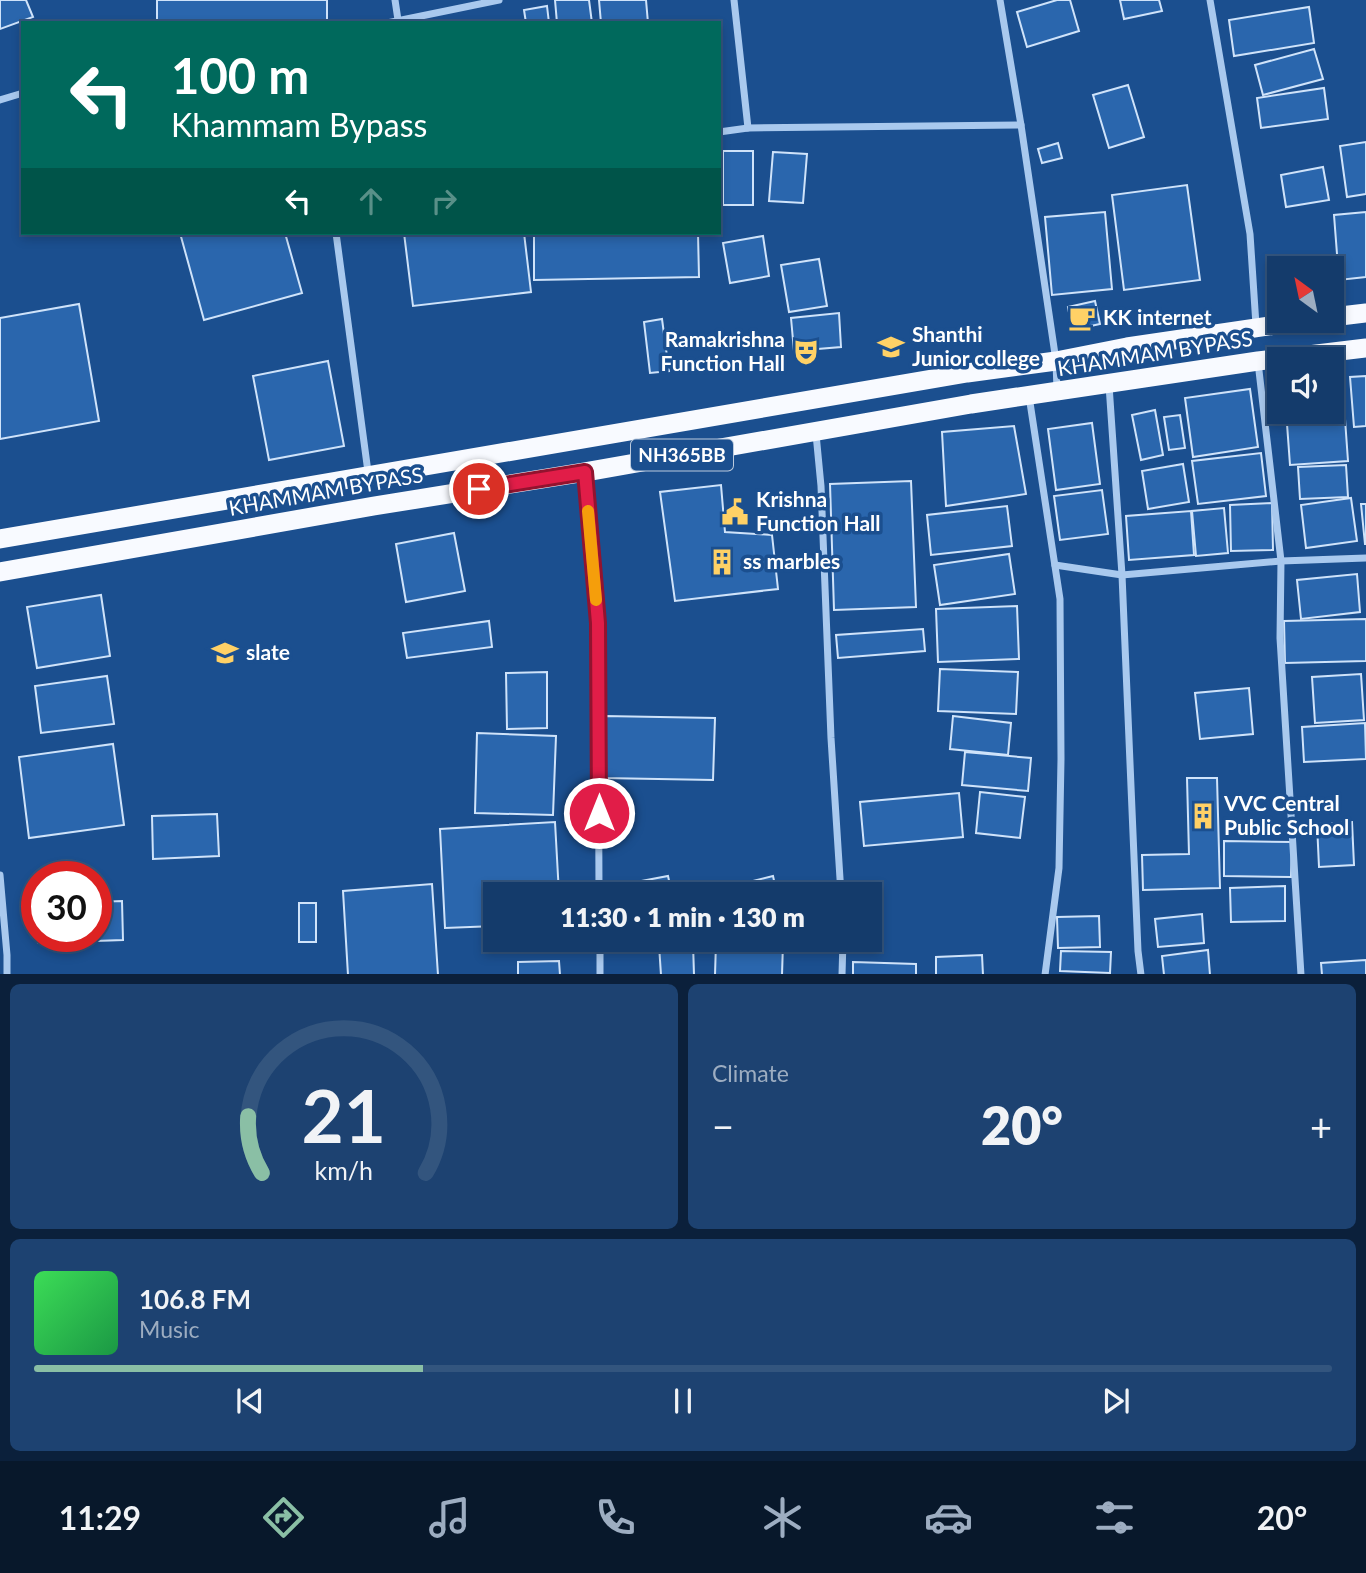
<!DOCTYPE html>
<meta charset="utf-8">
<style>
:root{--surface:#143b6b;--page:#1d4271;--text:#f1f3f6;--muted:#9dadc1;--line:#33557e;--accent:#8abfa5}
body{margin:0;font-family:Lato,sans-serif;background:var(--page);color:var(--text);height:100vh;display:flex;flex-direction:column;font-size:26px;white-space:nowrap}
*{box-sizing:border-box;margin:0}
p{font-size:23px;color:var(--muted)}
.icon{flex:none;width:38px;height:38px;fill:none;stroke:currentColor;stroke-width:2;stroke-linecap:round;stroke-linejoin:round}
.map{position:relative;height:974px;overflow:hidden}
.panel{display:flex;flex-direction:column;gap:10px;padding:10px;background:#0b203b;flex:1}
.panel>*{flex:none}
.top-card{position:absolute;left:21px;top:21px;width:700px;height:214px;border-radius:0px;box-shadow:0 4px 10px #0003,0 0 0 2px var(--line);background:#00695c;color:#fff;overflow:hidden}
.needle{width:46px;rotate:327deg}
.controls{position:absolute;left:1267px;top:256px;display:grid;gap:14px}
.controls a{display:grid;place-items:center;width:77px;height:77px;border-radius:0px;background:var(--surface);box-shadow:0 4px 10px #0003,0 0 0 2px var(--line);font-size:35px}
.speed{position:absolute;left:21px;top:861px;display:flex;gap:14px;font-size:35px;font-weight:700;text-align:center}
.speed>*{display:grid;place-content:center;width:91px;height:91px;border-radius:50%;background:var(--surface);box-shadow:0 4px 10px #0003,0 0 0 2px var(--line);line-height:1}
.speed .limit{border:10px solid #d22;background:#fff;color:#111}
.pin{position:absolute;display:grid;place-items:center;width:60px;height:60px;color:#fff;margin:-30px;border:4px solid #fff;border-radius:50%;box-shadow:0 2px 7px #0007}
.me{position:absolute;width:77px;margin:-38px;rotate:0deg;stroke-linejoin:round;filter:drop-shadow(0 0 5px #0008)}
.turn{display:flex;align-items:center;gap:24px;height:147px;padding:0 35px;font-size:32px}
.turn .icon{width:91px;height:91px;stroke-width:2.5}
.turn b{display:block;font-size:49px;line-height:60px}
.lanes{display:flex;align-items:center;height:66px;padding:0 35px;background:#0003;justify-content:center;gap:35px;direction:ltr}
.lanes .off{opacity:.35}
.big{font-size:52px;font-weight:800;line-height:1.1}
.panel .card{flex:1;display:flex;flex-direction:column;justify-content:center;gap:10px;min-width:0;padding:0 24px;border-radius:10px;background:var(--page)}
.panel .dial{align-items:center;gap:0}
.dial svg{height:182px;overflow:visible;fill:none;stroke:var(--line);stroke-width:7;stroke-linecap:round;text-anchor:middle}
.dial text{fill:var(--text);stroke:none}
.song{display:flex;align-items:center;gap:21px}
.cover{width:84px;height:84px;border-radius:10px;background:linear-gradient(135deg,hsl(130 70% 55%),hsl(140 70% 35%))}
.played{height:7px;border-radius:4px;background:linear-gradient(90deg,var(--accent) 30%,var(--line) 30%)}
.keys{display:flex;justify-content:space-around;direction:ltr}
.heat{display:flex;justify-content:space-between;align-items:center;font-size:38px;direction:ltr}
.panel .tiles{flex:1;display:grid;gap:10px;grid-template-columns:1fr 1fr}
.card:last-child{grid-column:span 2}
.trip{position:absolute;left:483px;top:882px;width:399px;height:70px;border-radius:0px;background:var(--surface);box-shadow:0 4px 10px #0003,0 0 0 2px var(--line);font-weight:800;line-height:70px;text-align:center}
.tab-bar{display:flex;height:112px;justify-content:space-around;align-items:center;background:#08182b;color:var(--muted)}
.tab-bar .icon{width:49px;height:49px}
.tab-bar .current{color:var(--accent)}
.tab-bar b{font-size:32px;color:var(--text)}
.map>svg:first-child{display:block}
.building{fill:#2a66ad;stroke:#cfe3fa;stroke-width:2}
.lines{fill:none;stroke-linecap:round;stroke-linejoin:round}
.minor{stroke:#a9c9ee;stroke-width:7}
.trunk{stroke:#f8faff;stroke-width:19}
.route-casing{stroke:#92132f;stroke-width:18}
.route{stroke:#e11d48;stroke-width:12}
.slow{stroke:#f59e0b;stroke-width:12}
.labels{text-anchor:middle;stroke-width:7;stroke-linejoin:round;paint-order:stroke}
.shield{fill:#1b4f8f;stroke:#bbcadd;stroke-width:2}
.shield-label{font-size:19px;font-weight:bold;fill:#fff}
.poi-label{font-size:21px;font-weight:bold;fill:#fff;stroke:#1b4f8f;text-anchor:start}
.street-label{font-size:21px;fill:#fff;stroke:#1b4f8f}
</style>
<div class="map">
<svg width="1366" height="975" viewBox="0 0 1366 975">
<rect width="100%" height="100%" fill="#1b4f8f"/>
<g class="building">
<polygon points="0,0 26,0 33,17 0,29"/>
<rect x="157" y="0" width="170" height="23"/>
<polygon points="555,0 589,0 592,23 557,23"/>
<polygon points="599,0 646,0 648,23 601,23"/>
<polygon points="1057,0 1070,0 1079,31 1027,47 1017,12"/>
<polygon points="1120,0 1159,0 1162,11 1124,19"/>
<polygon points="547,6 549,23 526,23 524,10"/>
<polygon points="1309,7 1314,43 1234,56 1229,20"/>
<polygon points="1314,49 1323,79 1263,95 1255,65"/>
<polygon points="1128,85 1144,137 1109,148 1093,95"/>
<polygon points="1324,88 1328,119 1261,128 1257,98"/>
<polygon points="1366,142 1366,194 1347,197 1340,146"/>
<polygon points="1058,143 1062,158 1042,163 1038,149"/>
<rect x="723" y="151" width="30" height="54"/>
<polygon points="773,152 807,154 803,203 769,201"/>
<polygon points="1323,167 1329,200 1286,207 1281,175"/>
<polygon points="1187,185 1200,280 1124,290 1112,195"/>
<polygon points="1105,212 1112,289 1052,295 1045,217"/>
<polygon points="1366,212 1366,277 1339,280 1334,215"/>
<polygon points="180,233 285,233 302,293 204,320"/>
<polygon points="404,233 524,233 531,292 413,306"/>
<polygon points="534,233 698,233 699,277 534,280"/>
<polygon points="763,236 769,276 730,283 723,243"/>
<polygon points="819,259 827,306 789,312 781,265"/>
<polygon points="1095,301 1100,324 1072,330 1068,307"/>
<polygon points="79,304 99,421 0,439 0,318"/>
<polygon points="839,313 841,347 794,351 791,318"/>
<polygon points="662,319 669,371 650,373 644,322"/>
<polygon points="328,361 344,446 269,460 253,376"/>
<polygon points="1366,376 1366,426 1354,427 1350,377"/>
<polygon points="1250,389 1258,447 1193,457 1185,398"/>
<polygon points="1155,410 1163,455 1141,460 1132,415"/>
<polygon points="1180,415 1185,448 1169,450 1164,417"/>
<polygon points="1345,419 1348,461 1290,465 1287,424"/>
<polygon points="1092,423 1100,484 1056,490 1048,429"/>
<polygon points="1014,426 1026,494 946,506 942,432"/>
<polygon points="1261,453 1266,496 1198,504 1192,461"/>
<polygon points="1183,464 1189,502 1148,509 1142,471"/>
<polygon points="1346,465 1348,497 1300,499 1298,467"/>
<polygon points="911,481 916,607 834,610 830,484"/>
<polygon points="721,485 725,532 772,535 778,589 675,601 660,492"/>
<polygon points="1102,490 1108,534 1060,540 1054,496"/>
<polygon points="1351,498 1357,541 1306,548 1301,505"/>
<polygon points="1272,503 1273,550 1231,551 1230,505"/>
<polygon points="1361,504 1366,504 1366,544 1365,544"/>
<polygon points="1007,506 1012,546 931,555 927,515"/>
<polygon points="1224,508 1228,553 1196,556 1192,511"/>
<polygon points="1191,511 1194,555 1129,560 1126,516"/>
<polygon points="454,533 465,591 406,602 396,544"/>
<polygon points="1009,554 1015,594 940,605 934,565"/>
<polygon points="1357,574 1360,612 1301,619 1297,580"/>
<polygon points="101,595 110,656 37,668 27,607"/>
<polygon points="1017,606 1019,659 938,662 936,609"/>
<polygon points="1366,619 1366,661 1285,663 1284,621"/>
<polygon points="489,621 492,647 407,658 403,633"/>
<polygon points="923,629 925,651 838,658 836,635"/>
<polygon points="940,669 1018,672 1016,714 938,711"/>
<polygon points="547,672 547,728 507,729 506,673"/>
<polygon points="1361,674 1364,720 1315,723 1312,677"/>
<polygon points="107,676 114,724 41,733 35,686"/>
<polygon points="1249,688 1253,734 1200,739 1195,693"/>
<polygon points="604,716 715,718 713,780 603,778"/>
<polygon points="953,716 1011,723 1008,755 950,749"/>
<polygon points="1365,723 1366,759 1304,762 1302,727"/>
<polygon points="477,733 556,736 553,815 475,813"/>
<polygon points="113,744 124,825 29,838 19,757"/>
<polygon points="965,752 1031,758 1028,791 962,785"/>
<polygon points="1187,778 1217,778 1220,888 1143,890 1142,855 1189,854"/>
<polygon points="980,792 1025,797 1020,838 976,833"/>
<polygon points="959,793 963,837 864,846 860,802"/>
<polygon points="217,814 219,856 153,859 152,816"/>
<polygon points="555,822 559,894 495,894 495,926 445,928 440,829"/>
<polygon points="1352,822 1354,865 1319,867 1317,824"/>
<polygon points="1224,841 1292,842 1291,877 1224,876"/>
<polygon points="668,876 672,894 600,894 599,889"/>
<polygon points="773,876 777,894 712,894 712,891"/>
<polygon points="432,884 438,975 348,975 343,891"/>
<polygon points="1285,886 1285,921 1231,922 1230,888"/>
<polygon points="122,901 123,940 38,943 37,936 96,936 96,902"/>
<rect x="299" y="903" width="17" height="39"/>
<polygon points="1202,914 1204,943 1158,947 1155,919"/>
<polygon points="1099,916 1100,947 1058,948 1057,917"/>
<polygon points="716,942 783,943 782,975 715,975"/>
<polygon points="693,943 694,975 661,975 659,945"/>
<polygon points="1208,950 1210,975 1164,975 1162,956"/>
<polygon points="1061,951 1111,952 1110,973 1060,971"/>
<polygon points="982,955 983,975 936,975 936,957"/>
<polygon points="1366,960 1366,975 1322,975 1321,963"/>
<polygon points="559,961 560,975 518,975 518,962"/>
<polygon points="853,962 916,964 916,975 853,975"/>
</g>
<g class="lines">
<g class="minor">
<polyline points="395,0 398,20"/>
<polyline points="734,0 748,128"/>
<polyline points="1000,0 1021,125 1056,361 1057,391"/>
<polyline points="1210,0 1250,234 1256,325"/>
<polyline points="387,23 499,0"/>
<polyline points="0,100 23,93"/>
<polyline points="719,132 748,128 1021,125"/>
<polyline points="336,233 368,472"/>
<polyline points="1258,362 1281,561 1280,638 1301,975"/>
<polyline points="1109,385 1122,575 1138,951 1141,975"/>
<polyline points="1029,396 1060,599 1061,759 1059,868 1045,975"/>
<polyline points="816,434 821,486 831,738 841,894"/>
<polyline points="585,473 598,623 599,894"/>
<polyline points="1055,565 1122,575 1281,561 1366,558"/>
<polyline points="0,875 7,955 7,975"/>
<polyline points="600,940 600,975"/>
<polyline points="842,975 843,940"/>
</g>
<g class="trunk">
<polyline points="1332,317 1366,313"/>
<polyline points="0,539 967,373 1056,361 1127,347 1309,320"/>
<polyline points="0,572 374,506 585,472 971,404 1258,361 1366,348"/>
</g>
</g>
<g class="lines">
<g class="route-casing">
<polyline id="route" points="479,489 585,472 598,623 599,813"/>
</g>
<use href="#route" class="route"/>
<polyline class="slow" points="588,511 596,600"/>
</g>
<defs>
<g id="cafe-bare" transform="scale(2.1)"><path d="M-5.5-4.5H6V0H3Q3 3.5 0 3.5H-2.5Q-5.5 3.5-5.5 0ZM3-3.2v2h1.7v-2ZM-6 4.5H4V6H-6Z" fill="#ffd166" stroke="#1b4f8f" stroke-width="2.5" paint-order="stroke"/></g>
<g id="university-bare" transform="scale(2.1)"><path d="M0-5L7-2L0 1L-7-2ZM-4 1L0 2.5L4 1V4Q0 6-4 4Z" fill="#ffd166" stroke="#1b4f8f" stroke-width="2.5" paint-order="stroke"/></g>
<g id="theatre-bare" transform="scale(2.1)"><path d="M-5-5.5Q0-4 5-5.5V0Q5 5 0 6Q-5 5-5 0ZM-3.3-2.5H-1v1.5H-3.3ZM1-2.5H3.3v1.5H1ZM-2.8 1Q0 5.5 2.8 1Z" fill="#ffd166" stroke="#1b4f8f" stroke-width="2.5" paint-order="stroke"/></g>
<g id="civic-bare" transform="scale(2.1)"><path d="M-.6-6.5H3V-4.5H.6V-3L4-1V1h2V6H-6V1h2V-1L-.6-3ZM-1.2 2.5V6h2.4V2.5Z" fill="#ffd166" stroke="#1b4f8f" stroke-width="2.5" paint-order="stroke"/></g>
<g id="building-bare" transform="scale(2.1)"><path d="M-4-6H4V6H1V3H-1V6H-4ZM-2.5-4.3h1.7v1.8h-1.7ZM.8-4.3h1.7v1.8H.8ZM-2.5-1h1.7V.8h-1.7ZM.8-1h1.7V.8H.8Z" fill="#ffd166" stroke="#1b4f8f" stroke-width="2.5" paint-order="stroke"/></g>
<g id="school-bare" transform="scale(2.1)"><path d="M0-5L7-2L0 1L-7-2ZM-4 1L0 2.5L4 1V4Q0 6-4 4Z" fill="#ffd166" stroke="#1b4f8f" stroke-width="2.5" paint-order="stroke"/></g>
</defs>
<g fill-rule="evenodd">
<use href="#cafe-bare" x="1082" y="318"/>
<use href="#university-bare" x="891" y="347"/>
<use href="#theatre-bare" x="806" y="352"/>
<use href="#civic-bare" x="735" y="512"/>
<use href="#building-bare" x="722" y="562"/>
<use href="#school-bare" x="225" y="653"/>
<use href="#building-bare" x="1203" y="816"/>
</g>
<g class="labels">
<rect class="shield" x="631" y="439.5" width="102" height="31" rx="5"/>
<g class="shield-label">
<text x="682" y="462">NH365BB</text>
</g>
<g class="poi-label">
<text x="1103" y="325">KK internet</text>
<text x="912" y="342">Shanthi<tspan x="912" dy="24">Junior college</tspan></text>
<text x="785" y="347" text-anchor="end">Ramakrishna<tspan x="785" dy="24">Function Hall</tspan></text>
<text x="756" y="507">Krishna<tspan x="756" dy="24">Function Hall</tspan></text>
<text x="743" y="569">ss marbles</text>
<text x="246" y="660">slate</text>
<text x="1224" y="811">VVC Central<tspan x="1224" dy="24">Public School</tspan></text>
</g>
<g class="street-label">
<text transform="translate(1155 354) rotate(-9)" y="7">KHAMMAM BYPASS</text>
<text transform="translate(326 492) rotate(-10)" y="7">KHAMMAM BYPASS</text>
</g>
</g>
</svg>
<div class="controls">
<a><svg class="needle" viewBox="-14 -14 28 28"><path d="M0-13l5 13h-10z" fill="#e53935"/><path d="M0 13l5-13h-10z" fill="#9dadc1"/></svg></a>
<a><svg class="icon" aria-label="sound" viewBox="0 0 24 24"><path d="M4 9h4l5-4v14l-5-4H4zM17 9q2 3 0 6"/></svg></a>
</div>
<div class="speed"><div class="limit">30</div></div>
<div class="pin" style="left:479px;top:489px;background:#d93025"><svg class="icon" aria-label="arrive" viewBox="0 0 24 24"><path d="M6 21V4h12l-3 4 3 4H6"/></svg></div>
<svg class="me" style="left:599px;top:813px" viewBox="-20 -20 40 40"><circle r="17" fill="#e11d48" stroke="#fff" stroke-width="3"/><path d="M0-11L8 9 0 5-8 9z" fill="#fff"/></svg>
<div class="trip">11:30 · 1 min · 130 m</div>
<div class="top-card">
<div class="turn"><svg class="icon" aria-label="left" viewBox="0 0 24 24"><path d="M17 20v-9H6M10 6l-5 5 5 5"/></svg><div><b>100 m</b>Khammam Bypass</div></div>
<div class="lanes"><svg class="icon" aria-label="left" viewBox="0 0 24 24"><path d="M17 20v-9H6M10 6l-5 5 5 5"/></svg><svg class="icon off" aria-label="ahead" viewBox="0 0 24 24"><path d="M12 20V5M6 11l6-6 6 6"/></svg><svg class="icon off" aria-label="right" viewBox="0 0 24 24"><path d="M7 20v-9h11M14 6l5 5-5 5"/></svg></div>
</div>
</div>
<section class="panel">
<div class="tiles">
<div class="card dial"><svg viewBox="0 0 100 80">
<path d="M14 69A42 42 0 1 1 86 69"/>
<path d="M14 69A42 42 0 0 1 8 44" stroke="#8abfa5"/>
<text x="50" y="56" font-size="32" font-weight="700">21</text>
<text x="50" y="72" font-size="11">km/h</text>
</svg></div>
<div class="card"><p>Climate</p>
<div class="heat"><a>−</a><b class="big">20°</b><a>+</a></div>
</div>
<div class="card">
<div class="song"><i class="cover"></i><div><b>106.8 FM</b><p>Music</p></div></div>
<div class="played"></div>
<div class="keys"><svg class="icon" aria-label="previous" viewBox="0 0 24 24"><path d="M18 5L8 12l10 7zM5 5v14"/></svg><svg class="icon" aria-label="pause" viewBox="0 0 24 24"><path d="M8 5v14M16 5v14"/></svg><svg class="icon" aria-label="next" viewBox="0 0 24 24"><path d="M6 5l10 7-10 7zM19 5v14"/></svg></div>
</div>
</div>
</section>
<nav class="tab-bar">
<b>11:29</b>
<svg class="icon current" aria-label="directions" viewBox="0 0 24 24"><path d="M12 3l9 9-9 9-9-9zM9 14v-3h6M13 9l2 2-2 2"/></svg>
<svg class="icon" aria-label="music" viewBox="0 0 24 24"><path d="M9 18V5l10-2v13"/><circle cx="6" cy="18" r="3"/><circle cx="16" cy="16" r="3"/></svg>
<svg class="icon" aria-label="phone" viewBox="0 0 24 24"><path d="M5 4h4l2 5-3 2q2 4 5 5l2-3 5 2v4C11 20 4 13 5 4z"/></svg>
<svg class="icon" aria-label="climate" viewBox="0 0 24 24"><path d="M12 3v18M4 7l16 10M4 17L20 7"/></svg>
<svg class="icon" aria-label="car" viewBox="0 0 24 24"><path d="M5 17H2v-5l4-1 3-4h7l3 4 3 1v5h-3M9 17h6M6 11h13"/><circle cx="7" cy="17" r="2"/><circle cx="17" cy="17" r="2"/></svg>
<svg class="icon" aria-label="filters" viewBox="0 0 24 24"><path d="M4 7h16M4 17h16"/><circle cx="9" cy="7" r="2"/><circle cx="15" cy="17" r="2"/></svg>
<b>20°</b>
</nav>
